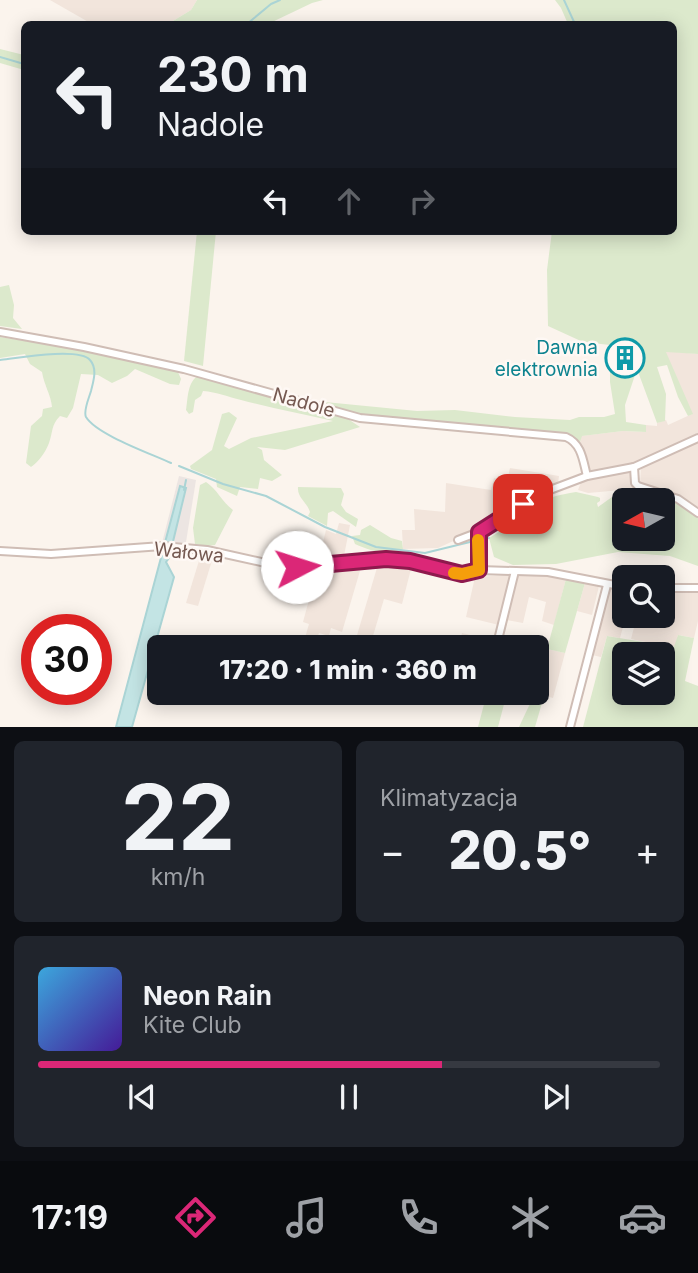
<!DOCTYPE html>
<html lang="pl">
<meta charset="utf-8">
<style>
:root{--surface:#171b24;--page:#20242c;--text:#f1f3f6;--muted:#9ea1a6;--line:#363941;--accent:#db2777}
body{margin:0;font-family:Inter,sans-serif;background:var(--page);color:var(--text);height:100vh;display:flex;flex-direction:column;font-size:26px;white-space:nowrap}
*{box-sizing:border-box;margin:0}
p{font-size:23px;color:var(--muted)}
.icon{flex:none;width:38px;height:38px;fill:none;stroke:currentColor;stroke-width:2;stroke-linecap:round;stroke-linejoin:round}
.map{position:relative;height:727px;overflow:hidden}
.side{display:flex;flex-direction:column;gap:14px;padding:14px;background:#0d0f14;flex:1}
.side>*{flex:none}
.hud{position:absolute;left:21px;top:21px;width:656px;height:214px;border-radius:10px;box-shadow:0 4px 18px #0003;background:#171b24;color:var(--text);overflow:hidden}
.needle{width:46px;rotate:262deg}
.tools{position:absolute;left:612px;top:488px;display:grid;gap:14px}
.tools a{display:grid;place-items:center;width:63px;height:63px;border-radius:10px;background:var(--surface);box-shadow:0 4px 18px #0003;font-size:35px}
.speed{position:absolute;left:21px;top:614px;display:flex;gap:14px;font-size:35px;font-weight:700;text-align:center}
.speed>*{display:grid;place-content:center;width:91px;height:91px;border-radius:50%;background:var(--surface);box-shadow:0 4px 18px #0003;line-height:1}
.speed .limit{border:10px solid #d22;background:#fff;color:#111}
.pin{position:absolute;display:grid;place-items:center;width:60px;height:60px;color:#fff;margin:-30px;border-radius:14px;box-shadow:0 4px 10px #0006}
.me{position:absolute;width:77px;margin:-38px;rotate:85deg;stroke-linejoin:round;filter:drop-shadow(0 0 5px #0008)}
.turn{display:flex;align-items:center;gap:24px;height:147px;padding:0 21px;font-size:32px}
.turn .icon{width:91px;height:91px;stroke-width:2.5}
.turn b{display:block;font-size:49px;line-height:60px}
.lanes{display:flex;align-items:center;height:66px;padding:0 21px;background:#0003;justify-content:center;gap:35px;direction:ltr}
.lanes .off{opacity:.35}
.big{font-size:52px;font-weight:800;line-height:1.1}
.side .widget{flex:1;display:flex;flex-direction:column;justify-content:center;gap:10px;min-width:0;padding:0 24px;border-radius:10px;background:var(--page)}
.side .dial{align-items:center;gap:0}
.dial b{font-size:91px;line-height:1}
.song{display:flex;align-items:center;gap:21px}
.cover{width:84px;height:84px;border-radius:10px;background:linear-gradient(135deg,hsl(200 70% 55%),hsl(260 70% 35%))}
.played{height:7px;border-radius:4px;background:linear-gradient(90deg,var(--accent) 65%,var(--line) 65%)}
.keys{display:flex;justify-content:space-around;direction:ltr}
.heat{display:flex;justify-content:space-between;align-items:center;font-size:38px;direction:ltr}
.side .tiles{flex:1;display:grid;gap:14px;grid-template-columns:1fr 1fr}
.widget:last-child{grid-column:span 2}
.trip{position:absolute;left:147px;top:635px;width:402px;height:70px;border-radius:10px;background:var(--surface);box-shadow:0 4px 18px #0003;font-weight:800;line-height:70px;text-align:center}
.dock{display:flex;height:112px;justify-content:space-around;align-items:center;background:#090b0e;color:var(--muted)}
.dock .icon{width:49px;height:49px}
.dock .current{color:var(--accent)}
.dock b{font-size:32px;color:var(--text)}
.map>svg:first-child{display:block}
.residential{fill:#f2e5dc}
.industrial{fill:#ece5e2}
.green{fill:#dce9cc;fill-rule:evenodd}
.water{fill:#c3e4e4;stroke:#aad4d5;stroke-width:2}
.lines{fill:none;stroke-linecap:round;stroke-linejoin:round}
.stream{stroke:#aad4d5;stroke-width:2}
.minor-casing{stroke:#cfbdb5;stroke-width:10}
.minor{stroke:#fff;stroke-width:6}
.route-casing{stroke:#8e194d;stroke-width:18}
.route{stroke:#db2777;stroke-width:12}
.slow{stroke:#f59e0b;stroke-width:12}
.labels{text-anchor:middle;stroke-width:5;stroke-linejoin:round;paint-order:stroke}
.culture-label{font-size:19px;fill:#0d838f;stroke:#fef8f4;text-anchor:end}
.street-label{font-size:19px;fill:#755951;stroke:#fef8f4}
</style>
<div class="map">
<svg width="698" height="727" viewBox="0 0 698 727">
<rect width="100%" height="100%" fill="#fbf4ed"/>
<g class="residential">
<polygon points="50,0 197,0 191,10 168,24 92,24"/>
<polygon points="665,351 698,354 698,433 641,461 614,467 615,472 630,470 633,489 588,493 578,490 587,467 580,442 581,436 623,431 646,432 646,425 657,426 657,423 666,420 668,425 692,414"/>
<polygon points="698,442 698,509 683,498 657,488 640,485 641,466"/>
<polygon points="510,468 559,476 558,484 542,490 460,538 438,548 403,549 402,530 415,530 414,509 445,512 446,483 491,490 494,478 507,481"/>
<polygon points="339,523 350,525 343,561 318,563 326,530 336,534"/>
<polygon points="202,551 214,554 198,606 186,603"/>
<polygon points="379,561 412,565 402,604 384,599 370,646 355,642"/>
<polygon points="362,564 342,632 331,628 329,636 319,633 314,647 302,648 309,624 303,622 317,570"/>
<polygon points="511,575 499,625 466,617 475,577"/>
<polygon points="517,576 546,576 566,579 554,625 542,621 546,602 529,597 523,623 506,620"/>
<polygon points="585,583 599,586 592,615 577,611"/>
<polygon points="609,588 625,590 626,616 620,638 607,636 601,657 592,655"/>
<polygon points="663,591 698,591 698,621 694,638 678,635 675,648 631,639 637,616 663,616"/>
<polygon points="462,633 495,641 493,647 458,648"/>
<polygon points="547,649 565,653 553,698 535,693 537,693"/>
</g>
<polygon class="industrial" points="179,476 196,480 186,542 179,545 162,543"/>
<g class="green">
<polygon points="197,0 323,0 312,3 268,24 168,24 191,10"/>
<polygon points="555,0 698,0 698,354 666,352 693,414 688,416 678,397 667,365 657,367 666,394 665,421 657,423 637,369 625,405 626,422 646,425 646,432 623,431 582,436 580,442 569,436 370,417 325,406 322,403 325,402 417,411 455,410 515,417 570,420 579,417 604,417 615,414 610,382 610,345 583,342 548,326 547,270 552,231 674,231 674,24 568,24 561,8"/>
<polygon points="0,49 24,55 24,70 0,63"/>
<polygon points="197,231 216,231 203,366 184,361"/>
<polygon points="9,285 14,305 13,318 22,329 0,326 0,287"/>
<path d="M0,337L89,351L170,368L178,372L181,379L179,385L170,384L135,369L127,376L112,383L98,375L81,374L73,408L67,418L60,416C51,425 53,432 49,443C45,453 39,461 31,467L26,463L31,426L42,416L43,409L52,407C51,395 44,385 42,372L30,364L25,354L0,358Z"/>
<path d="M199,375L348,419L360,427L285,450L257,447L262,450L264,460L282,475L272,481L260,478L258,489L240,487L237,496L217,487L216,479L191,469L190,466L212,450L222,414L229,412L237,418L224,446L229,449L251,438L333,421C302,414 272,408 241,400C228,397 217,392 203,391L201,396L195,400L193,412L189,414L186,410C188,398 187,382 199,375Z"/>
<path d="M206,482C217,489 222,502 233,510L215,545L207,546L195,544L193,528L200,485Z"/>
<path d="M298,487L341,488L344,494L341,505L346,512L358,519L356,527L333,511L328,513L327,526L308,516L310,512C307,502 297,498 298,487Z"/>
<path d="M576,492L598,497L600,498V501L597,503L598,507L612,497L618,503H625V539H663V500H648L654,495L673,501L698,518V566L670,556L618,552L556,564L513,565L494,557L489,538L532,512L531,509C543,497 560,495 576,492Z"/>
<path d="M370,525L391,538L402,541L403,549C387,556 371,551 355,544L352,536L360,535L361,530Z"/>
<polygon points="566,579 585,583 565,653 547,649"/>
<path d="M678,635L694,638L685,681L698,686V727H583L607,636L674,647ZM625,654H663V693H625Z"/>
<polygon points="487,693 507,693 498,727 478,727"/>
<polygon points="535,693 544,696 535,727 519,727"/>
</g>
<polygon class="water" points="180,486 186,488 169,558 166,562 174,577 132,727 116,727"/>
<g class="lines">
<g class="stream">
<polyline points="564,0 575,24"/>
<polyline points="247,24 271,4 280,0"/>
<polyline points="0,57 24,64"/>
<path d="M0,360C17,358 79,347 90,360C98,369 93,382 91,391C89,398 83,411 86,417C97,435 152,454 171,463"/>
<polyline points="179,466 223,484 266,496 325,527 376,547 425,553 474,541"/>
<polyline points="184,490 186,480"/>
<polyline points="483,539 489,538"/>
</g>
<g class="minor-casing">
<g id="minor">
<path d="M0,332L84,347L184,369L360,418L566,437C582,444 583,461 587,476"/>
<polyline points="634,467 635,483 638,486 678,499 698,513"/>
<polyline points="458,540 479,532"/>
<polyline points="0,551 51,554 162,546 207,550 279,566 314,567 359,561 386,559 409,561 462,574 479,570 548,572 625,587"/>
<polyline points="479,570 478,535 485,526 542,493 587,476 634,467 698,438"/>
<polyline points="663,588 698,588"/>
<polyline points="496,648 515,571"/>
<polyline points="570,727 607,585"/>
</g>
</g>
<use href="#minor" class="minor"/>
</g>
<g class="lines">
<g class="route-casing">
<polyline id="route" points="297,567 386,559 410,561 462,574 479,570 479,532 523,504"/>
</g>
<use href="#route" class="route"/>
<polyline class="slow" points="454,573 462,574 479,570 478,540"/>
</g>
<defs>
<g id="building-ring" transform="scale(2.0125)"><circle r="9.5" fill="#fef8f4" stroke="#0f9aa8" stroke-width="1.5"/><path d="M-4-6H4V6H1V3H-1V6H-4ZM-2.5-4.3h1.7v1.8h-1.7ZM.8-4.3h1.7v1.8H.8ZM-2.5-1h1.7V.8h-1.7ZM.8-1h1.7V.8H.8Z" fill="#0f9aa8"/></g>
</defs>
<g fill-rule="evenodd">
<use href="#building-ring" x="625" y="358"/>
</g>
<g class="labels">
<g class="culture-label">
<text x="598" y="354">Dawna<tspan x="598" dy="22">elektrownia</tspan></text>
</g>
<g class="street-label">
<text transform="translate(304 402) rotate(16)" y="7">Nadole</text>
<text transform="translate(189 552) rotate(6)" y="7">Wałowa</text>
</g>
</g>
</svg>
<div class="tools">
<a><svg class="needle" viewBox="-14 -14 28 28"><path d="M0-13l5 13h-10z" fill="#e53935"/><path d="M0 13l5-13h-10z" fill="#9ea1a6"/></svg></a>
<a><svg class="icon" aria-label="search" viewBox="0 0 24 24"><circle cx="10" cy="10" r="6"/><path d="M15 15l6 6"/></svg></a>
<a><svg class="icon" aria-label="layers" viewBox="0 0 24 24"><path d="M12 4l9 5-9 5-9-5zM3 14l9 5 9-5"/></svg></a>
</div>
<div class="speed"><div class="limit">30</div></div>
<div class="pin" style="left:523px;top:504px;background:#d93025"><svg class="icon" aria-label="arrive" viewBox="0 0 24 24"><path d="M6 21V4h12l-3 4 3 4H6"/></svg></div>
<svg class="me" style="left:297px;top:567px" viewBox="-20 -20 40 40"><circle r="19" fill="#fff"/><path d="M0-13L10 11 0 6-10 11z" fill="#db2777"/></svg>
<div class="trip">17:20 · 1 min · 360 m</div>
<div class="hud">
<div class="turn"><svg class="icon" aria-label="left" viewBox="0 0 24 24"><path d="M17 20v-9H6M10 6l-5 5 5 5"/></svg><div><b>230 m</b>Nadole</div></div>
<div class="lanes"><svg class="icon" aria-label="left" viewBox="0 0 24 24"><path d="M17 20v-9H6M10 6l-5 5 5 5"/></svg><svg class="icon off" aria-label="ahead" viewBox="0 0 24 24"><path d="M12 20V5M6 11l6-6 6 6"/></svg><svg class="icon off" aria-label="right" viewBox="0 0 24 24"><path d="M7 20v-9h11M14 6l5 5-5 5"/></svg></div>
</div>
</div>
<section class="side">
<div class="tiles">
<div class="widget dial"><b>22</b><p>km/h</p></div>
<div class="widget"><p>Klimatyzacja</p>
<div class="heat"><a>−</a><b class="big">20.5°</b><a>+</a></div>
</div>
<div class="widget">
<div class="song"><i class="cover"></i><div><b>Neon Rain</b><p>Kite Club</p></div></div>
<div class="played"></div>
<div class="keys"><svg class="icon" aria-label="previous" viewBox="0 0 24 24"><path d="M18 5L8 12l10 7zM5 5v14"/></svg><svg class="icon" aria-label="pause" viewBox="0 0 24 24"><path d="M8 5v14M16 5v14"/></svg><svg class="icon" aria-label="next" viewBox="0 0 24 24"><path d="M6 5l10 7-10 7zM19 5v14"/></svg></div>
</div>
</div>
</section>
<nav class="dock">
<b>17:19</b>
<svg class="icon current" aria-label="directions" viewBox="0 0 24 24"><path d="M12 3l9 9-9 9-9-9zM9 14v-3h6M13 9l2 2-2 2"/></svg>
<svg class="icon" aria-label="music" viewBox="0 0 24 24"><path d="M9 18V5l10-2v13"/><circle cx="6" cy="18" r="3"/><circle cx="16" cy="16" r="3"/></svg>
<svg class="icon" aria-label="phone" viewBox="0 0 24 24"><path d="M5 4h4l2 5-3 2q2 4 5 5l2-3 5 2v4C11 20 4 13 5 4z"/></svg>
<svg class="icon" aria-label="climate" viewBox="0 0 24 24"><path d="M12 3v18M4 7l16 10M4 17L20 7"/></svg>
<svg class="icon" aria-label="car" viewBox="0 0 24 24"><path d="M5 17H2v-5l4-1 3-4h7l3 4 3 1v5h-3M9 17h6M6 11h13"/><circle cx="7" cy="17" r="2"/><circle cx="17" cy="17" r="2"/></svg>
</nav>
